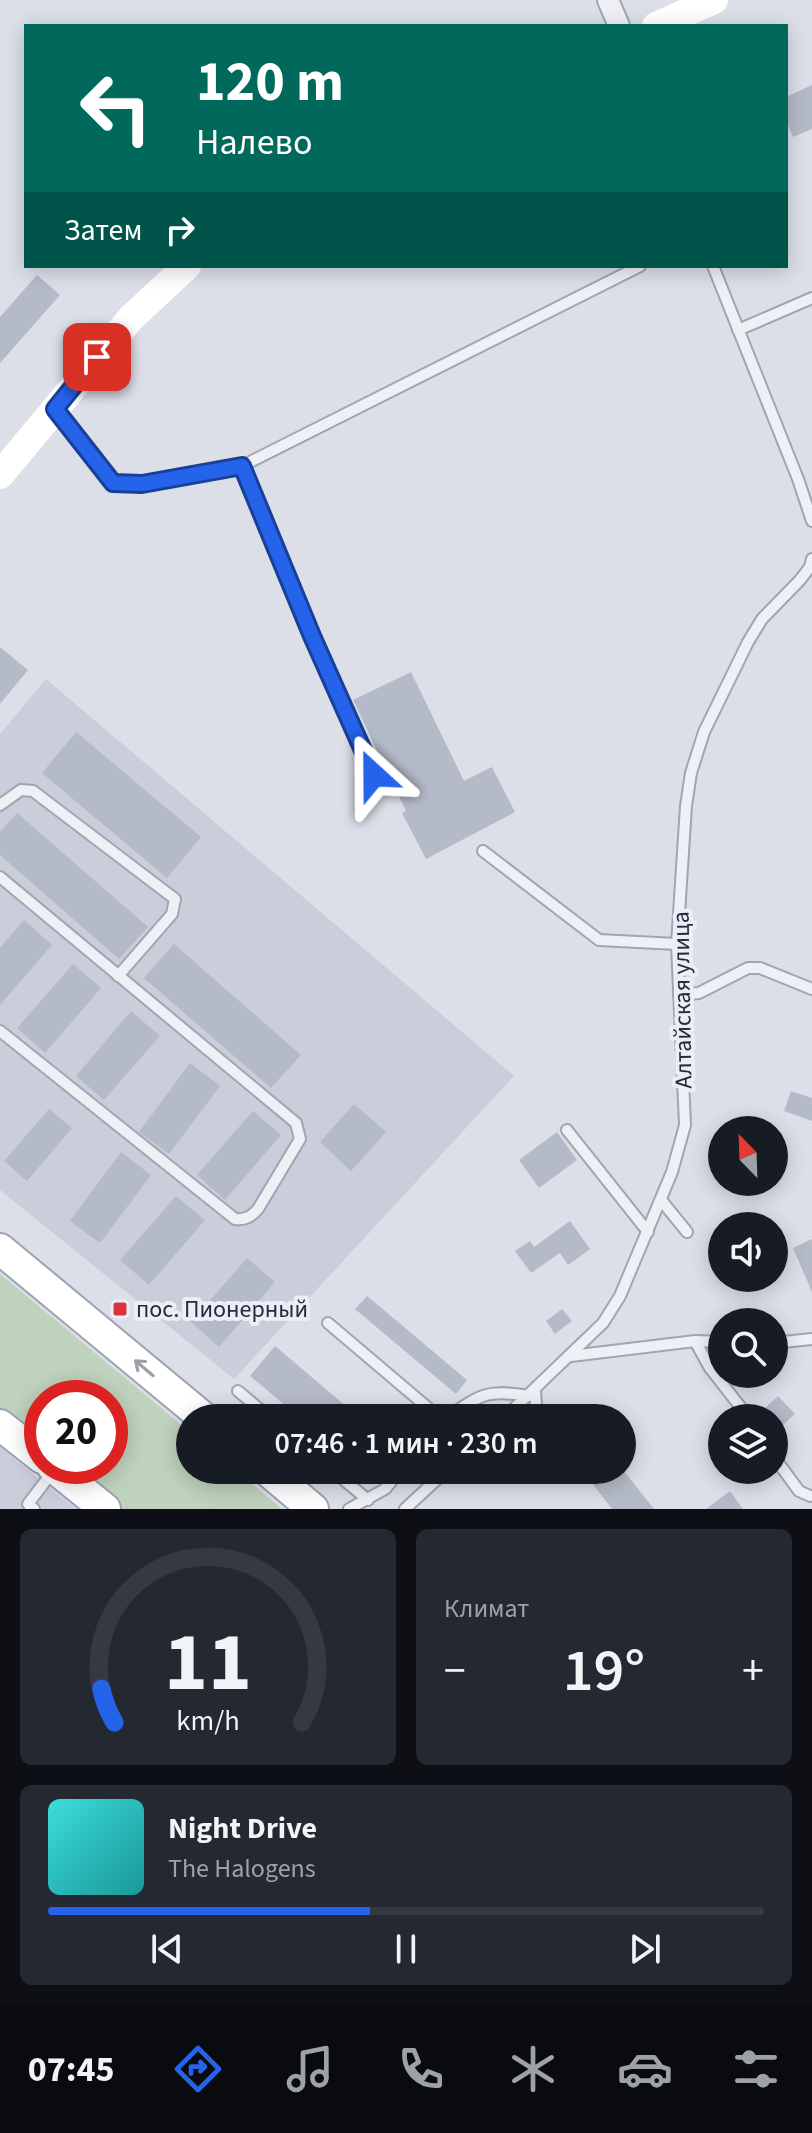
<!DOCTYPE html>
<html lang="ru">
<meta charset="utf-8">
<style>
:root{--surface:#171b24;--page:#242831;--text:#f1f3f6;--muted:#9ea1a6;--line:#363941;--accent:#2563eb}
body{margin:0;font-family:"Source Sans 3",sans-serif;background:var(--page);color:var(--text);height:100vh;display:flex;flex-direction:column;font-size:30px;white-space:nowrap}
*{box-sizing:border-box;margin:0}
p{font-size:26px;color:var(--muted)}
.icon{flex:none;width:44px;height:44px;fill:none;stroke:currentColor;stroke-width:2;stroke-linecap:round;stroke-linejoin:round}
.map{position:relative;height:1509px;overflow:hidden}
.drawer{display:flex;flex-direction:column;gap:20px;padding:20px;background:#0d0f14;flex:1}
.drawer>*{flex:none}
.top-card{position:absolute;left:24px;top:24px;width:764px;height:244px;border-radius:0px;box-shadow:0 4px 20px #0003;background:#00695c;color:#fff;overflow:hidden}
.needle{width:52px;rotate:337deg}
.controls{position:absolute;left:708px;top:1116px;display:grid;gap:16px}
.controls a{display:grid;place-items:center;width:80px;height:80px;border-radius:50%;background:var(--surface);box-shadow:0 4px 20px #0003;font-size:40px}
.speed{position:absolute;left:24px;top:1380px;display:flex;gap:16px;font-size:40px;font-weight:700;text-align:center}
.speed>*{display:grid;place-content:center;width:104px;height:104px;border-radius:50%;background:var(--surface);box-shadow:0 4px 20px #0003;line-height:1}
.speed .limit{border:12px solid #d22;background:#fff;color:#111}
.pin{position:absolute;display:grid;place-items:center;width:68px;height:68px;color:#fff;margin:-34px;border-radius:16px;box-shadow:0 4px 12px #0006}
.me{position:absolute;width:88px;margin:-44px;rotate:336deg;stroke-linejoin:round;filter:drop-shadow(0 0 6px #0008)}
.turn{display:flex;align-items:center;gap:28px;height:168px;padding:0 40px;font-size:36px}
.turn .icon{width:104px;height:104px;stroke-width:2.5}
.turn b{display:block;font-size:56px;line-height:68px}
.then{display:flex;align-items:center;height:76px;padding:0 40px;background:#0003;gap:16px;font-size:30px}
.big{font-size:60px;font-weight:600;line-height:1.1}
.drawer .card{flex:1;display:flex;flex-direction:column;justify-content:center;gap:12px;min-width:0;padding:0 28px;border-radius:12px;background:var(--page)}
.drawer .dial{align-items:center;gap:0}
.dial svg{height:208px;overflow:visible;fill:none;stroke:var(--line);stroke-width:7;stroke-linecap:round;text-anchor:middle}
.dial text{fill:var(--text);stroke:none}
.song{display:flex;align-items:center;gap:24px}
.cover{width:96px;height:96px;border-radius:12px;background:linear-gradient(135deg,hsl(180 70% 55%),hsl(180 70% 35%))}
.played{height:8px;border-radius:4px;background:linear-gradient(90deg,var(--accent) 45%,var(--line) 45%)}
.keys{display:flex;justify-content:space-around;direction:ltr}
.heat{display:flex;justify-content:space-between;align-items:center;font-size:44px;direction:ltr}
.drawer .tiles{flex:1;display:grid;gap:20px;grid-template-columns:1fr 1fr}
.card:last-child{grid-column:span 2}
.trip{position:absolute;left:176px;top:1404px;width:460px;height:80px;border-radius:40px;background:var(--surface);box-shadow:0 4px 20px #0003;font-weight:600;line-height:80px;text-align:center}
.dock{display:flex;height:128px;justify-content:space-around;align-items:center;background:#090b0e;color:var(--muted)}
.dock .icon{width:56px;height:56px}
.dock .on{color:var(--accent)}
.dock b{font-size:36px;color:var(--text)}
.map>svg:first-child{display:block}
.built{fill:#c9ceda}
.green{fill:#bfd2bc}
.building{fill:#b5bac8}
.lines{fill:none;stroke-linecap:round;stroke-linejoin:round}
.service-casing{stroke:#a1a5b2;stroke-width:14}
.minor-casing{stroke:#a1a5b2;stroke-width:24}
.primary-casing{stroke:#9aa2b4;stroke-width:34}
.service{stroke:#eff0f6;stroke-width:10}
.minor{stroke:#eff0f6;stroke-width:20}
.secondary{stroke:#fff;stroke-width:28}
.primary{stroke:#fff;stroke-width:30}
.oneway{stroke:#9ca0a9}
.route-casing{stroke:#184099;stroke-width:20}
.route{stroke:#2563eb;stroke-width:14}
.poi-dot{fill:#db3239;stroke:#ebeef5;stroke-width:3}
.labels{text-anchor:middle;stroke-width:8;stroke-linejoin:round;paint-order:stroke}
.street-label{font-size:24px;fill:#242b3f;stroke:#ebeef5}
.poi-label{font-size:24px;fill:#242b3f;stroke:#ebeef5;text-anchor:start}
</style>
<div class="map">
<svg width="812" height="1509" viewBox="0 0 812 1509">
<rect width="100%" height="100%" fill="#dcdfe8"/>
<g class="built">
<polygon points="46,679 514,1076 234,1379 0,1190 0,734"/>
<polygon points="0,1447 76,1509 0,1509"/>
</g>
<polygon class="green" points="0,1274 190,1432 190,1470 235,1470 282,1509 123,1509 70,1466 110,1466 110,1398 42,1398 42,1443 0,1409"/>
<g class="building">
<polygon points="812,85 812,129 793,137 786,120 786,97"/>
<polygon points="37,275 60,295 0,363 0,317"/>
<polygon points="0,647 28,670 0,704"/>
<polygon points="411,672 464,781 492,767 515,812 426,859 402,813 406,811 353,700"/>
<polygon points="76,732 201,837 167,878 42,773"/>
<polygon points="17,813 148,927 119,959 0,855 0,832"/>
<polygon points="24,920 52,945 0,1005 0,948"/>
<polygon points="174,944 301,1055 271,1088 144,978"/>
<polygon points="73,964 101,988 45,1053 17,1028"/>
<polygon points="131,1011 160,1036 104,1100 76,1076"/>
<polygon points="190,1063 220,1086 169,1154 139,1132"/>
<polygon points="791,1091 812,1098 812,1121 784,1111"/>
<polygon points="354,1104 386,1132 351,1171 320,1142"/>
<polygon points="49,1109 72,1128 27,1181 4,1161"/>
<polygon points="253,1111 281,1135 225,1200 197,1175"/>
<polygon points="557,1132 577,1160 539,1188 519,1160"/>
<polygon points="121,1152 151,1175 100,1243 70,1221"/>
<polygon points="176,1196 205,1220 149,1285 120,1260"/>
<polygon points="570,1221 590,1249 568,1265 560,1253 531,1273 515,1251 530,1241 534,1247"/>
<polygon points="812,1239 812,1292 793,1248"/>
<polygon points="247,1258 275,1282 219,1347 191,1322"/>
<polygon points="367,1296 467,1380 456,1394 355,1309"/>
<polygon points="562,1309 572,1321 555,1334 546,1321"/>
<polygon points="275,1346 360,1418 300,1418 250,1376"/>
<polygon points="778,1396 795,1414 782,1426 765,1408"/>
<polygon points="598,1470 623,1470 654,1509 612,1509 588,1478"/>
<polygon points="730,1491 743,1509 706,1509"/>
</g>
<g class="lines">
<g class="service-casing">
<g id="service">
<polyline points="713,266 798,479 812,521"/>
<polyline points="738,330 812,298"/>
<polyline points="56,411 113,483 142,484 242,466"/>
<polyline points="374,775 312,636 242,466 640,266"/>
<polyline points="0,805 21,790 33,791 175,899 172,914 118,976"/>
<polyline points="483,851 599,940 677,944"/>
<path d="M0,877L296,1123L300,1139L258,1209C251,1217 245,1220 235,1219L0,1031"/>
<polyline points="679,995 699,993 748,968 760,968 812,989"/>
<polyline points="567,1130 648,1232"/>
<polyline points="661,1200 687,1232"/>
<polyline points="328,1323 440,1418"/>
<polyline points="695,1341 710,1368 749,1418"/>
<polyline points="774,1343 812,1339"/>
<polyline points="571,1356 695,1341 722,1342"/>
<polyline points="238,1391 270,1418"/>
<polyline points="535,1391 537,1418"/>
<path d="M447,1418C480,1394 488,1389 529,1396"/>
<polyline points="504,1418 603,1323 620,1296 672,1172 685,1125 677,944 686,806 691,773 704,732 748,642 762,619 800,580 810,567 812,559"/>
<polyline points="774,1457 799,1491 810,1496"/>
<polyline points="332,1470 368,1500"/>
<polyline points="34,1509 28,1504 54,1470"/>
<polyline points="349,1509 385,1489 401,1470"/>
<polyline points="405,1509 447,1470"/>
</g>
</g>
<g class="minor-casing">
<polyline id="minor" points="608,0 619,26"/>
</g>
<g class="primary-casing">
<g id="primary">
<polyline points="0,1249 204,1418"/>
<polyline points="0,1425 42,1458"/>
<polyline points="52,1466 105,1509"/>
<polyline points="267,1470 313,1509"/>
</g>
</g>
<use href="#service" class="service"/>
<use href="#minor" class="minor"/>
<g class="secondary">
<polyline points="656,26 714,0"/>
<polyline points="0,475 131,318 187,266"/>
</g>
<use href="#primary" class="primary"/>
</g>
<defs><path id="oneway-shaft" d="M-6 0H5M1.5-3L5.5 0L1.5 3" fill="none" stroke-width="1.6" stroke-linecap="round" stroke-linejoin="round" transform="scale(2)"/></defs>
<use class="oneway" href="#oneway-shaft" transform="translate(144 1368) rotate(-140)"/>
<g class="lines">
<g class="route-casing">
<polyline id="route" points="97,357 55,409 113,483 142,484 242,466 312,636 374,775"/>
</g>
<use href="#route" class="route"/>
</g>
<rect class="poi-dot" x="112" y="1301" width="16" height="16" rx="4"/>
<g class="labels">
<g class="street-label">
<text transform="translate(682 1000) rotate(-91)" y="8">Алтайская улица</text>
</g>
<g class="poi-label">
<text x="136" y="1317">пос. Пионерный</text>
</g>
</g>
</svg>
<div class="controls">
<a><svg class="needle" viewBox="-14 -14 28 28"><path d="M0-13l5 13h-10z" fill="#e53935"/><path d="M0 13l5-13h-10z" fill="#9ea1a6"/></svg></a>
<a><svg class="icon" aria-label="sound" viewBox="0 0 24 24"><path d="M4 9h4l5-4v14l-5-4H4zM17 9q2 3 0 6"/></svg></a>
<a><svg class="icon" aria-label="search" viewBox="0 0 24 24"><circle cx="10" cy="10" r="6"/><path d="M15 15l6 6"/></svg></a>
<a><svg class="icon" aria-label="layers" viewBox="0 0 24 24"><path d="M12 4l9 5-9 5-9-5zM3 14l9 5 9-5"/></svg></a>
</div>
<div class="speed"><div class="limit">20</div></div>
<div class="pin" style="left:97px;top:357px;background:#d93025"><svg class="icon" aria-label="arrive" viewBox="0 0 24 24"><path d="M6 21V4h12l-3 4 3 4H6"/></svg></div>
<svg class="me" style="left:374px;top:775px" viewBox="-20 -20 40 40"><path d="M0-17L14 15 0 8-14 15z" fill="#2563eb" stroke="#fff" stroke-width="4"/></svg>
<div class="trip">07:46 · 1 мин · 230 m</div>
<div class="top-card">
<div class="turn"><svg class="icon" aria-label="left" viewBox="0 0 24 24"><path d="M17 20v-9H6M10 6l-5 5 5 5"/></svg><div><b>120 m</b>Налево</div></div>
<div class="then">Затем<svg class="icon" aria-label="right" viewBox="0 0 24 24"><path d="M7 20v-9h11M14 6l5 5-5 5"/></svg></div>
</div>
</div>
<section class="drawer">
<div class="tiles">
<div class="card dial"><svg viewBox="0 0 100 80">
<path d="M14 69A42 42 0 1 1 86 69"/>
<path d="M14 69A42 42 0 0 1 9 56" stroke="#2563eb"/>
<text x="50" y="56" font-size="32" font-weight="700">11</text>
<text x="50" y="72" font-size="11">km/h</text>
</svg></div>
<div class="card"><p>Климат</p>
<div class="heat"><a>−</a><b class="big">19°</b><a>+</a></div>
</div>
<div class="card">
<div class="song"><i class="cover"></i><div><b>Night Drive</b><p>The Halogens</p></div></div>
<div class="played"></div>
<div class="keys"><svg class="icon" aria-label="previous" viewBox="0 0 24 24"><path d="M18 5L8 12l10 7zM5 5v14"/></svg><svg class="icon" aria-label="pause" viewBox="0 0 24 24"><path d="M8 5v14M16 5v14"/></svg><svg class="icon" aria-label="next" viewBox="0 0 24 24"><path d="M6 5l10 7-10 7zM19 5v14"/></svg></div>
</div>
</div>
</section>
<nav class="dock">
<b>07:45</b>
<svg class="icon on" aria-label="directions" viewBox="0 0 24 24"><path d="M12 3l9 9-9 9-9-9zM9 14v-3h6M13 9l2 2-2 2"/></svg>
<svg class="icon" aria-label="music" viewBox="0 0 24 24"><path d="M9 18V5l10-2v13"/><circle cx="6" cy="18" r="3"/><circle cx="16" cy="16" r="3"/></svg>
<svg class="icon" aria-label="phone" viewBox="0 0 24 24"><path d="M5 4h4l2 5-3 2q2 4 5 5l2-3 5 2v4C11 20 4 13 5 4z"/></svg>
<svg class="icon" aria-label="climate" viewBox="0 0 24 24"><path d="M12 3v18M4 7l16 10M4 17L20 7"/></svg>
<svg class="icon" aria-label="car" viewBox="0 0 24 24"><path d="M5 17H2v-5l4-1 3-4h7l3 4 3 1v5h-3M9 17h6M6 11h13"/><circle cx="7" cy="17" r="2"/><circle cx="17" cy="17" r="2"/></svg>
<svg class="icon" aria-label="filters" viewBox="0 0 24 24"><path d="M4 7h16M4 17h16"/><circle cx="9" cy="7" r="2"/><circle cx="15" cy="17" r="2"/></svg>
</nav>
